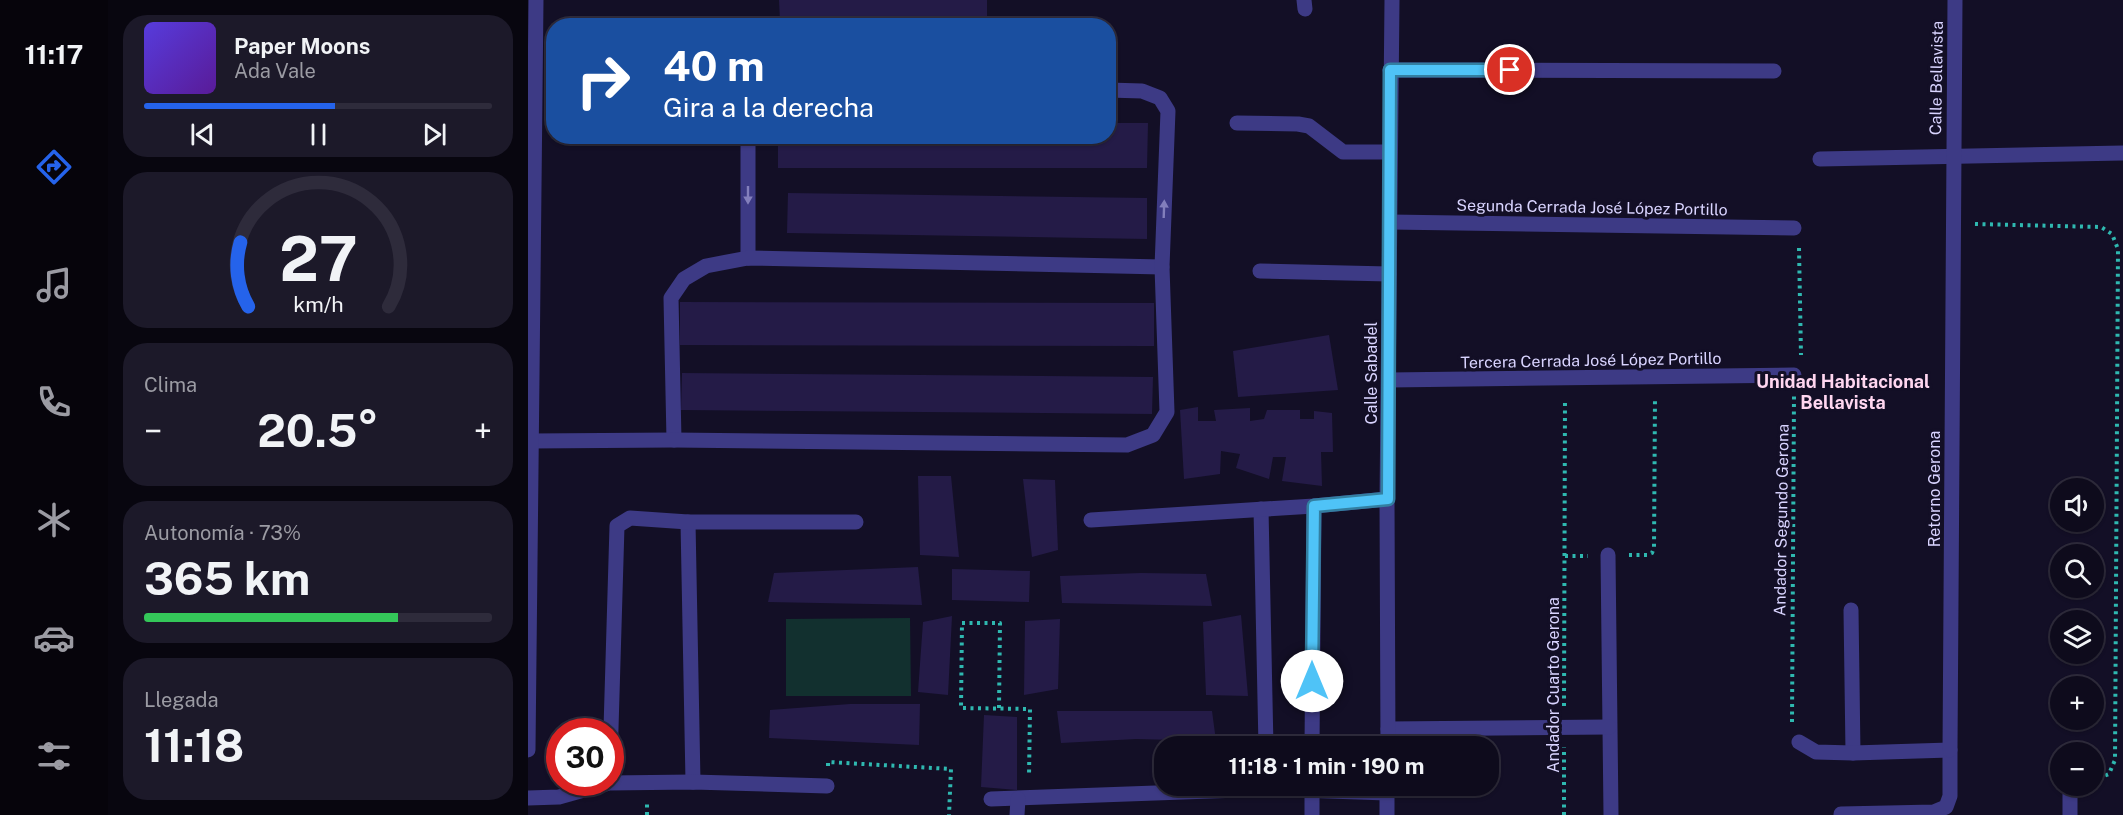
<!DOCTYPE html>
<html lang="es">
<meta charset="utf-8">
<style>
:root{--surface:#0e0b1c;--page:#1c1929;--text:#f1f3f6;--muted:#9b9ba3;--line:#2e2b3b;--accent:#2563eb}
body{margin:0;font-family:"Public Sans",sans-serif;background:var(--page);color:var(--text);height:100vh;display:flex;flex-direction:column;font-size:22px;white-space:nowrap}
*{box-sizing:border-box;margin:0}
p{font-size:20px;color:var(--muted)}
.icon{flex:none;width:33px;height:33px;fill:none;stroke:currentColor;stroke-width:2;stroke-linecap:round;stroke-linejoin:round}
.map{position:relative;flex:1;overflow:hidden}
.details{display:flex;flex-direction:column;gap:15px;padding:15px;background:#08060f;width:420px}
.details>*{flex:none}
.hud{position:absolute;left:18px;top:18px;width:570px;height:126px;border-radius:24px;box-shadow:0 2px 4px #0004,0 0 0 2px var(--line);background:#1a4fa0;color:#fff;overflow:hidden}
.tools{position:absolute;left:1522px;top:478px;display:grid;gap:12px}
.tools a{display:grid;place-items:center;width:54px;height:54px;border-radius:50%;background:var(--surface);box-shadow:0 2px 4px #0004,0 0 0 2px var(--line);font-size:30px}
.speed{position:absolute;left:18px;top:718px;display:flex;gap:12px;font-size:30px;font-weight:700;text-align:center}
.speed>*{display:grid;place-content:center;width:78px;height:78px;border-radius:50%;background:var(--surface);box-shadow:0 2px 4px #0004,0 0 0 2px var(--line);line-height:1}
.speed .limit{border:9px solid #d22;background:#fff;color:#111}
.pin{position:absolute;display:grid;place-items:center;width:51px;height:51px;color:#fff;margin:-26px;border:3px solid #fff;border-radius:50%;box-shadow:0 2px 6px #0007}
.me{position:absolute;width:66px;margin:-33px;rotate:0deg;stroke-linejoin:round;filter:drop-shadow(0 0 4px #0008)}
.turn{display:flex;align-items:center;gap:21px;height:126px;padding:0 18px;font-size:27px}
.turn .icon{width:78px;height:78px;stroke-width:2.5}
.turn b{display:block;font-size:42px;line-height:51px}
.big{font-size:45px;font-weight:700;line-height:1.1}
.details .widget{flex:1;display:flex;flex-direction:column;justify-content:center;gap:9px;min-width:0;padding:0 21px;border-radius:24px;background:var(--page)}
.details .dial{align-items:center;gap:0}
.dial svg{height:156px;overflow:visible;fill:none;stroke:var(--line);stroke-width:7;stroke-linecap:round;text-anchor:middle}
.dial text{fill:var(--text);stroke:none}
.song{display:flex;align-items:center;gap:18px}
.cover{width:72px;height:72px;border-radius:9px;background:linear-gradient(135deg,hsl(250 70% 55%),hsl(270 70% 35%))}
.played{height:6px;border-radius:3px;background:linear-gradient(90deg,var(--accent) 55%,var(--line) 55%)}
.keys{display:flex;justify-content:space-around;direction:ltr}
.heat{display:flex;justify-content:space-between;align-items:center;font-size:33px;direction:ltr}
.charge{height:9px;border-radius:4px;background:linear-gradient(90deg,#34c759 73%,var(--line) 0)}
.trip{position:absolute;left:626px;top:736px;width:345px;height:60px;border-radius:24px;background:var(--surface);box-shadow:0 2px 4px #0004,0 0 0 2px var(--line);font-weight:700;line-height:60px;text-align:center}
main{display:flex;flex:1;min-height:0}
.menu{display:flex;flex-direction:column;width:108px;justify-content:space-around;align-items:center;background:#06040b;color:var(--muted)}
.menu .icon{width:42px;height:42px}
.menu .selected{color:var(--accent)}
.menu b{font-size:27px;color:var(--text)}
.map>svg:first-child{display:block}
.green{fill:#12302f}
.building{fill:#241b47}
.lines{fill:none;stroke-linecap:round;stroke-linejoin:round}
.path{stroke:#2fb8b0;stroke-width:4;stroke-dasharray:3 4.5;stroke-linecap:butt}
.service{stroke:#3d3a85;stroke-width:15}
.minor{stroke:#3d3a85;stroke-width:15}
.oneway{fill:#837fbc}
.route-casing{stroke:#337fa1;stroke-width:15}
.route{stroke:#4fc3f7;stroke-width:10}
.labels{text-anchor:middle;stroke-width:6;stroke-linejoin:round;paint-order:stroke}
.street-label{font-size:16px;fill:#d9d4ff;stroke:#130f26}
.neighbourhood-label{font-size:18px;font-weight:bold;fill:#ffd6f0;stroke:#130f26}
</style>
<main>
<nav class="menu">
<b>11:17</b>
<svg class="icon selected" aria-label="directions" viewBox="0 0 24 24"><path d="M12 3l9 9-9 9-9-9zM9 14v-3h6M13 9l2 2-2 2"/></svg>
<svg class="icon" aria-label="music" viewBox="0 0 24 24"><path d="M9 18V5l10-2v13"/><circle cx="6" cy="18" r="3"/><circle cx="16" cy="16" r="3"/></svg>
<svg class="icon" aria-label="phone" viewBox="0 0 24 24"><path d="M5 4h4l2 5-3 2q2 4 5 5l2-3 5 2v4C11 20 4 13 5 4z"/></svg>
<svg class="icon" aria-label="climate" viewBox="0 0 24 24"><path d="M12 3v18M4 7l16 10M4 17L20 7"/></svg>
<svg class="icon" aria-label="car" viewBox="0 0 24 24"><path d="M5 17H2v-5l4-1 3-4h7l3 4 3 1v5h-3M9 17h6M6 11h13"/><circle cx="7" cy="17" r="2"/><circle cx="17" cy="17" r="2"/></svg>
<svg class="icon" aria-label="filters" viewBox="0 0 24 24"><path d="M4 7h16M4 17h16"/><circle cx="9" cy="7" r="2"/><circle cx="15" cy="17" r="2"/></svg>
</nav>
<section class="details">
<div class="widget">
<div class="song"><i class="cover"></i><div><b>Paper Moons</b><p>Ada Vale</p></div></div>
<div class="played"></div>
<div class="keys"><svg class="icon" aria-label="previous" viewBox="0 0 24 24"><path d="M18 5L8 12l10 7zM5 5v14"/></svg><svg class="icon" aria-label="pause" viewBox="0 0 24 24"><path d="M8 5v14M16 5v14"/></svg><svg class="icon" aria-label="next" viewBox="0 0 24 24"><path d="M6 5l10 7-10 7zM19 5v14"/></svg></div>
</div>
<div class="widget dial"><svg viewBox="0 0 100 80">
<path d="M14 69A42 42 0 1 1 86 69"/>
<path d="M14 69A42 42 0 0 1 10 36" stroke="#2563eb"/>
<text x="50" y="56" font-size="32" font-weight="700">27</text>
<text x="50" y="72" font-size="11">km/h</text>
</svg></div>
<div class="widget"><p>Clima</p>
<div class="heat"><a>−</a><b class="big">20.5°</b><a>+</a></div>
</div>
<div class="widget"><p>Autonomía · 73%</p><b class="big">365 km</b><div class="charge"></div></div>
<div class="widget"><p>Llegada</p><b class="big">11:18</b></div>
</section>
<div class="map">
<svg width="1595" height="815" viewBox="0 0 1595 815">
<rect width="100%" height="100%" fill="#130f26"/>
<polygon class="green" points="382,618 383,696 258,696 258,619"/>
<g class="building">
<polygon points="251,0 459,0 459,26 162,26 163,23 252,21"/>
<polygon points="580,123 620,123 619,168 250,168 250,136 580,136"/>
<polygon points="260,193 619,198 619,239 259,233"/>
<polygon points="152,302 626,303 626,346 152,345"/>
<polygon points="801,335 810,390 710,397 705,351"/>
<polygon points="154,373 625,377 624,414 153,410"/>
<polygon points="670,407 670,421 688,421 686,410 722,408 722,421 736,419 739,410 772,410 772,419 786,419 786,411 804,413 805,452 793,452 794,486 754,481 758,457 745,457 741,479 708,468 712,454 693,451 692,474 656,479 652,410"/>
<polygon points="390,476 423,476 431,557 392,555"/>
<polygon points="495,479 527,480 530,550 504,557"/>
<polygon points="390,567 394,605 240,602 246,573"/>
<polygon points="424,569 502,571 501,602 424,600"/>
<polygon points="613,573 678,574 684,606 534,603 532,576"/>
<polygon points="713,615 720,696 678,695 675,622"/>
<polygon points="424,616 420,695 390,692 395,622"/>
<polygon points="532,619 530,689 496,695 497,621"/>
<polygon points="322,704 392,704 391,745 241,738 242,710"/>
<polygon points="529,711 684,711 688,741 608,739 533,743"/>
<polygon points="456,715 489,717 489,790 453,787"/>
</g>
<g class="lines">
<g class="path">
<polyline points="1447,224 1573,227 1584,234 1590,249 1587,760 1581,774 1566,780"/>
<polyline points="1271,248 1273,355"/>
<polyline points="1101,555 1119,555 1124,553 1126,548 1127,398"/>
<polyline points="1037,556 1060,556"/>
<polyline points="1036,706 1037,399"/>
<polyline points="471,708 472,623 434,623 433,708 502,709 501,776"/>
<polyline points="1264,722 1266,396"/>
<polyline points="300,766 300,762 423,769 421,815"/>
<polyline points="119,815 119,802"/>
<polyline points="1036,815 1036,747"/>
</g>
<g class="service">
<polyline points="776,0 777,9"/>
<polyline points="709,123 770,124 781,126 815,152 862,152"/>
<polyline points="160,522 165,782"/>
<polyline points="1080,555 1083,815"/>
<polyline points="1323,610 1325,753"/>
<polyline points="1271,742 1288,752 1325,753 1422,750 1422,796 1418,807 1406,812 1313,814"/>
<polyline points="82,762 89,526 102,518 160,522 328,522"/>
<polyline points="1542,786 1542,815"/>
<polyline points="0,798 31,797 81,783 165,782 299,786"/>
</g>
<g class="minor">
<polyline points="862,70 1246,71"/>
<polyline points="1292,159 1595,153"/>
<polyline points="862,222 1266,228"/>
<polyline points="220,258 220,136"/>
<polyline points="732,271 861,274"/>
<polyline points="861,380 1266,375"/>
<polyline points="146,440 143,298 156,279 178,266 220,258 634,267"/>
<polyline points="3,441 146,440 599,445 625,435 639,412 634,267 640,111 632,98 614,91 580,90"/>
<polyline points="733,509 738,747"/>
<polyline points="563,520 786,506 859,499"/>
<polyline points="860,729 1081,727"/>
<polyline points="784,747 786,506"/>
<polyline points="860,747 859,499 864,0"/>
<polyline points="0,750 8,0"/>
<polyline points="1422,750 1427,0"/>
<polyline points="739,786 739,789 859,793"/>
<polyline points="859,786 859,815"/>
<polyline points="463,799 739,789"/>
<polyline points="489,815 490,799"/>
<polyline points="784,815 784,786"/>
</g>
</g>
<defs><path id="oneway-solid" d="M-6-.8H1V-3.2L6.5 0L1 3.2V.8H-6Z" transform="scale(1.5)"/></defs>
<g class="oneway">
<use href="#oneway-solid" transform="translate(220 195) rotate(90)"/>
<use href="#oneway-solid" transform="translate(636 209) rotate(-88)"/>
</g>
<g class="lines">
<g class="route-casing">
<polyline id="route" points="784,681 786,506 860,499 862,70 982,70"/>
</g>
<use href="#route" class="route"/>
</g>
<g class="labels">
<g class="street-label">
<text transform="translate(1408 78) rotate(-89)" y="6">Calle Bellavista</text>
<text transform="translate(1064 207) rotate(1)" y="6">Segunda Cerrada José López Portillo</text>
<text transform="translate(1063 360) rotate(-1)" y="6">Tercera Cerrada José López Portillo</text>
<text transform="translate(843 373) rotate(-90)" y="6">Calle Sabadel</text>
<text transform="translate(1406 489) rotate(-90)" y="6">Retorno Gerona</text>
<text transform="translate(1253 520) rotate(-89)" y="6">Andador Segundo Gerona</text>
<text transform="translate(1025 685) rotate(-90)" y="6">Andador Cuarto Gerona</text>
</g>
<g class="neighbourhood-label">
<text x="1315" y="388">Unidad Habitacional<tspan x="1315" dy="21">Bellavista</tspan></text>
</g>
</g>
</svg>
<div class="tools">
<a><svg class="icon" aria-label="sound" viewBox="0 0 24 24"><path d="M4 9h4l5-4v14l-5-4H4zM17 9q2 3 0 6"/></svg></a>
<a><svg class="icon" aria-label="search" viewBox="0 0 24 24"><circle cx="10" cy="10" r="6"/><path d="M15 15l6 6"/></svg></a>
<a><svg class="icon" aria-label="layers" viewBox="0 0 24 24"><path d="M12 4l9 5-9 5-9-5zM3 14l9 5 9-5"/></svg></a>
<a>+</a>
<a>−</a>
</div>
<div class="speed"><div class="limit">30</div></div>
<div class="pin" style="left:982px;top:70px;background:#d93025"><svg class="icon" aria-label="arrive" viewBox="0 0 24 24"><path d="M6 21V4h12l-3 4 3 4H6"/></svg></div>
<svg class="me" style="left:784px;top:681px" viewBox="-20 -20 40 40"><circle r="19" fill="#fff"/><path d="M0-13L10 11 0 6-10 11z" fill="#4fc3f7"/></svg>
<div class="trip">11:18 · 1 min · 190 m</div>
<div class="hud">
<div class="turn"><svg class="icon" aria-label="right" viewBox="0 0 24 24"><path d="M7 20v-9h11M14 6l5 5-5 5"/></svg><div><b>40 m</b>Gira a la derecha</div></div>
</div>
</div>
</main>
